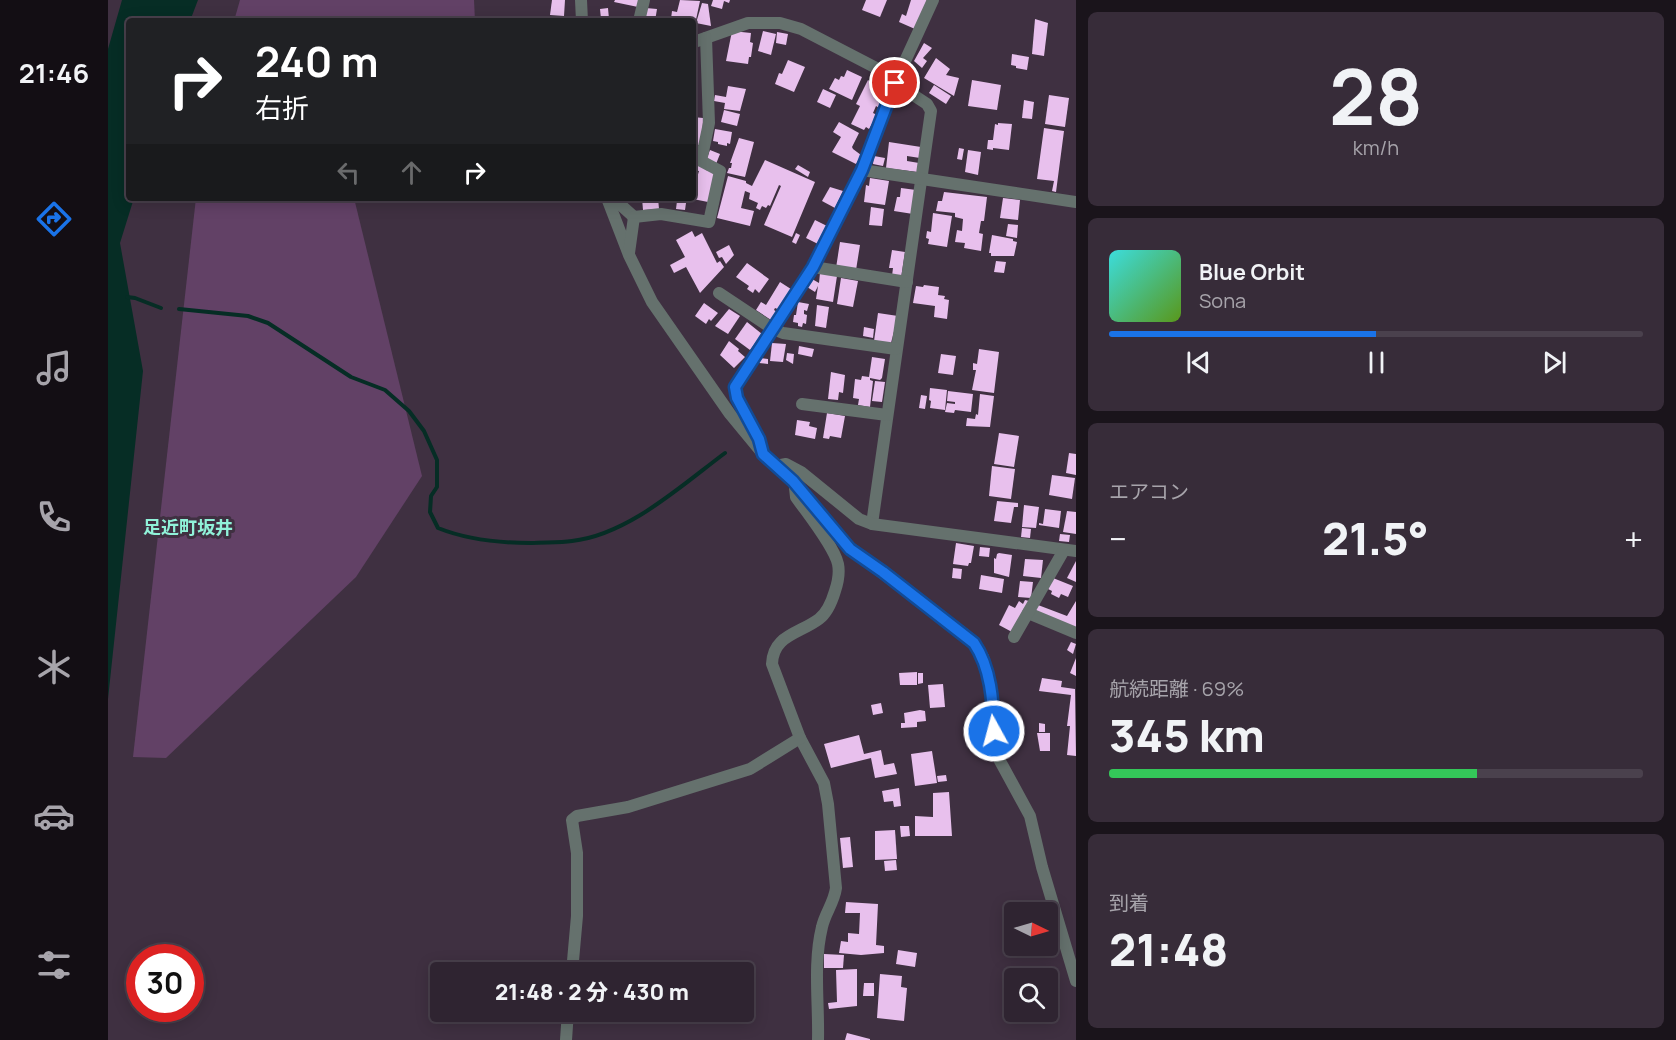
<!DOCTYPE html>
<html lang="ja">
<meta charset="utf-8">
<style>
:root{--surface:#2f2431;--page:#372c39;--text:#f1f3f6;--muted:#a7a4ab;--line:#4a414d;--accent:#1a73e8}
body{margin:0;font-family:Manrope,"Noto Sans JP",sans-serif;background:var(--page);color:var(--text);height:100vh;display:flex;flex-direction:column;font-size:22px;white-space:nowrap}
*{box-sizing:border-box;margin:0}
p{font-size:20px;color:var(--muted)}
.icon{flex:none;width:33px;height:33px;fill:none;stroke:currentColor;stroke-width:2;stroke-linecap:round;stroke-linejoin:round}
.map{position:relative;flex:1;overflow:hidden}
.drawer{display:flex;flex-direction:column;gap:12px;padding:12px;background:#1a141b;width:600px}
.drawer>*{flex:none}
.guide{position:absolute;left:18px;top:18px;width:570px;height:183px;border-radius:6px;box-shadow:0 3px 15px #0003,0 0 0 2px var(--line);background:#202124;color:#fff;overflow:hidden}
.needle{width:39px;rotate:95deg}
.fabs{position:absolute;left:896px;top:902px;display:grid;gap:12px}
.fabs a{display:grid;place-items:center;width:54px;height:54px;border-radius:6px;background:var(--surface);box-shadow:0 3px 15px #0003,0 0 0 2px var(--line);font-size:30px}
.speed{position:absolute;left:18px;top:944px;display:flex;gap:12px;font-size:30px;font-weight:700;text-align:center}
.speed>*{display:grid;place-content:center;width:78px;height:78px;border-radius:50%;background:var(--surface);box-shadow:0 3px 15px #0003,0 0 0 2px var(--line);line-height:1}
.speed .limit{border:9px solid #d22;background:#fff;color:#111}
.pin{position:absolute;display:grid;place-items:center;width:51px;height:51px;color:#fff;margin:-26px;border:3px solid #fff;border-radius:50%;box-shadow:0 2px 6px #0007}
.me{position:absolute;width:66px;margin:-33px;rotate:353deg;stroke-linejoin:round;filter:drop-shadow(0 0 4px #0008)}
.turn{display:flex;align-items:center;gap:21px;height:126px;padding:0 30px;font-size:27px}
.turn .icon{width:78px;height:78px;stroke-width:2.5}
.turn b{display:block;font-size:42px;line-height:51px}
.lanes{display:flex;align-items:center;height:57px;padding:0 30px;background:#0003;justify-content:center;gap:30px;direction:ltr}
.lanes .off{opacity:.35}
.big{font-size:45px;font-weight:800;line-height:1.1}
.drawer .card{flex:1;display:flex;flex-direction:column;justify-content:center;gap:9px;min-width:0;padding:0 21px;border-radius:9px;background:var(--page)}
.drawer .dial{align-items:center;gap:0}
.dial b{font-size:78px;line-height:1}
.song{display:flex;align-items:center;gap:18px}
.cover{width:72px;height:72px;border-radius:9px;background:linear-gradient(135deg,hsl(180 70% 55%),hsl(90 70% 35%))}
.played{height:6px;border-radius:3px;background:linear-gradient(90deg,var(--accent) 50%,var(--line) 50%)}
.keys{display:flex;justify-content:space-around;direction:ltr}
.heat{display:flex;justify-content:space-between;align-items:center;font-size:33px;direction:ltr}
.charge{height:9px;border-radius:4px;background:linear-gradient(90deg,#34c759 69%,var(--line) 0)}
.trip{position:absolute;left:322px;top:962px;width:324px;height:60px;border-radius:6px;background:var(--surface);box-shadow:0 3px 15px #0003,0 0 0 2px var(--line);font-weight:800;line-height:60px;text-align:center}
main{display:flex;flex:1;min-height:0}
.dock{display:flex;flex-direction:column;width:108px;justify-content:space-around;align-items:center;background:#130e14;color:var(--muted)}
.dock .icon{width:42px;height:42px}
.dock .active{color:var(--accent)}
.dock b{font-size:27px;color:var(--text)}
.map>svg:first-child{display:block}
.green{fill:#624166}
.water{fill:#062d25}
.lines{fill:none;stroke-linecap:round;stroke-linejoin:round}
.stream{stroke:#062d25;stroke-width:4}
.building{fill:#e8c0ed}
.minor{stroke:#65716d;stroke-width:12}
.route-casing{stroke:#114b97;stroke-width:15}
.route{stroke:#1a73e8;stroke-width:10}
.labels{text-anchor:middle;stroke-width:6;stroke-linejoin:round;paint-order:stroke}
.quarter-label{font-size:18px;font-weight:bold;fill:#90f2d9;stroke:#3f3041}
</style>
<main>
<nav class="dock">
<b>21:46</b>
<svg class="icon active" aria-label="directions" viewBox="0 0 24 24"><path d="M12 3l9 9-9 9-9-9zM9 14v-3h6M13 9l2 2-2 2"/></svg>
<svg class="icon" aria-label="music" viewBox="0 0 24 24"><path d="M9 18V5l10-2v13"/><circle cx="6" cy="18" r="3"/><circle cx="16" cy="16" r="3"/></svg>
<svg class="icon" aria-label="phone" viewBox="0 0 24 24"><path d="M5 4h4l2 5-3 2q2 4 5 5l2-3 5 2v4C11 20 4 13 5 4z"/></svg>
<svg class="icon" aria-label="climate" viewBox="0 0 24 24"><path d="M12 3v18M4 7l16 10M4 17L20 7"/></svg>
<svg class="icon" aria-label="car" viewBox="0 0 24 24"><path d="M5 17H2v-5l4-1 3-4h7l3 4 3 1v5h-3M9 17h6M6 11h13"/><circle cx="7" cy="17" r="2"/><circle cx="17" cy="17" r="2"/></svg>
<svg class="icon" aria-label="filters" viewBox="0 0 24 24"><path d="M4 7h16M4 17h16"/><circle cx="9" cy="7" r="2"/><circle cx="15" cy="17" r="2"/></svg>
</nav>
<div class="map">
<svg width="968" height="1040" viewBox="0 0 968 1040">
<rect width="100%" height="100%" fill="#3f3041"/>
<g class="green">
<polygon points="132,0 366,0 367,21 126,21"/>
<polygon points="88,198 246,198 314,476 248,577 58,758 25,757"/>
</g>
<polygon class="water" points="14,0 90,0 82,21 21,21 21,198 26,198 12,243 35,371 0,699 0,49"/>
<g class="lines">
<g class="stream">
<polyline points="19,297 27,298 53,308"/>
<path d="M71,309L140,316L160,323L243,377L277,390L301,411L316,431L329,460V487L323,496L322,512L330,528C360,540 391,543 423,543C437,542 451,543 464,541C520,535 574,485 617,453"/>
</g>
</g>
<g class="building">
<polygon points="444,0 457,0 456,16 442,15"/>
<polygon points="507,0 532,0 530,7 506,2"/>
<polygon points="572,0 592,1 586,29 585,21 565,21 563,19 564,11 569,12"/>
<polygon points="605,0 622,0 621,3 616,1 614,9 603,6"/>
<polygon points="758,0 779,0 772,17 754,10"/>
<polygon points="803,0 819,0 807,29 791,22 794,14 798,16"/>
<polygon points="594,3 600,4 603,26 588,23"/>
<polygon points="500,8 501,19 493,19 492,9"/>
<polygon points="538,8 549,9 547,21 536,21"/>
<polygon points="927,19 940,23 936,56 924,54"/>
<polygon points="624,31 643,33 642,42 645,43 643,57 641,57 640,64 618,61"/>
<polygon points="655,31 668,34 663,55 650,51"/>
<polygon points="669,32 680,34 678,45 668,43"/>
<polygon points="816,43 824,48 815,58 819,61 814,68 806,61"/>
<polygon points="904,54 921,57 919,70 908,68 908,66 903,65"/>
<polygon points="828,58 842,69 838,75 851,78 846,96 816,78"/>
<polygon points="680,60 697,67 686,92 667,84 671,73 674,74"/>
<polygon points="739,70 754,77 744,100 721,89 727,78 731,80 733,76 736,77"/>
<polygon points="767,74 784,83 771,108 768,106 765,113 769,115 761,129 758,127 756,130 743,124 752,106 748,104 760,80 763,82"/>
<polygon points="864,80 893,85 889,110 860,106"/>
<polygon points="826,85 843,96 838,104 821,93"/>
<polygon points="620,86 638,89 632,111 616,109 617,103 606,101 607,95 618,97"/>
<polygon points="715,89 728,95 722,108 709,102"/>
<polygon points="941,95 961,98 957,127 937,124"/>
<polygon points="916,100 926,102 924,119 914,118"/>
<polygon points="616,110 632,114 629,126 613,122"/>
<polygon points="585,117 595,118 594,145 590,145 590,150 585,150"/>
<polygon points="731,122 751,133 744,147 745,149 753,155 748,164 724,152 733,137 725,132"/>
<polygon points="890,123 904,124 901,150 885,148 885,150 879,149 880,140 885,140 887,124 890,125"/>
<polygon points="936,128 956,131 948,192 944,191 946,181 929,179"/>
<polygon points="607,129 624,132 622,144 619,143 619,146 610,144 610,142 605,141"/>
<polygon points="631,138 646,142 637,177 619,173 621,168 623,168 624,163 622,163"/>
<polygon points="781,142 813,147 812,158 799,156 799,161 811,163 810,172 778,168"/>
<polygon points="851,148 856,149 854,160 849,159"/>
<polygon points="602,150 612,154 608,164 598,161"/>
<polygon points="860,150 873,152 870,175 857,172"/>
<polygon points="766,156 777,158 775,166 765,164"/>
<polygon points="657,160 707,182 684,237 656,225 673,186 671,185 662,206 660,205 658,208 654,206 652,210 648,208 650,203 641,199 642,193 637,191 633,208 646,211 642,226 609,218 620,176 638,181 638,183 644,186"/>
<polygon points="585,162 598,168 598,170 607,173 600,202 585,199 585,180 588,181 591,171 585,170"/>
<polygon points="690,165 702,172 700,177 687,169"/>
<polygon points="762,178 781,181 777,205 756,202 758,185 761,186"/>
<polygon points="722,187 735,191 727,208 714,201"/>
<polygon points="793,188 808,190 805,214 786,211 789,197 792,197"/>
<polygon points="836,192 879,197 876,221 873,221 871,233 875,234 873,251 856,248 857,243 847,242 849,230 854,231 855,219 847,217 847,213 828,211 830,201 834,201"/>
<polygon points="534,198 550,198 551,209 535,210"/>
<polygon points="895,198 912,200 910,220 892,218"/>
<polygon points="569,201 578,203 577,210 568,209"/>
<polygon points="763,207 776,209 774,226 761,225"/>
<polygon points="825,213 844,216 839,247 820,244 821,239 818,238 819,231 823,232"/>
<polygon points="707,220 719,226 710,244 698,238"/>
<polygon points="900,224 910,225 909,238 898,236"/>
<polygon points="584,231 587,237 594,233 609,263 612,261 616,267 592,293 578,267 566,273 562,265 577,257 568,240"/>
<polygon points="688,233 692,235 688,244 684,242"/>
<polygon points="884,235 905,239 905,241 909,242 906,256 883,256 883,253 881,253"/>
<polygon points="732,242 752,245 748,270 728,268"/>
<polygon points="621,245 626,255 618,264 614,257 611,258 608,252"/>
<polygon points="784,250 797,252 793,278 784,276 785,268 781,268"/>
<polygon points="888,261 898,262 896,273 886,272"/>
<polygon points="639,263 661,279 651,293 647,289 645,293 639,289 641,286 628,277"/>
<polygon points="712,273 729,276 725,302 708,299 710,286 707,292 699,287 704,279 711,283"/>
<polygon points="733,278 750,281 745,307 729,304"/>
<polygon points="672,282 686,291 672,310 667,308 666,310 669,312 663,320 648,310 653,302 658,305"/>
<polygon points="816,285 831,287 830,295 837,296 836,299 841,300 839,319 826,317 827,306 805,303 808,286 815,287"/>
<polygon points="690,302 701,304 699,311 696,310 696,314 699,315 698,324 695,323 694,327 690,326 690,323 685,322 686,315 688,315"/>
<polygon points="596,303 610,313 603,321 601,319 598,324 587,316"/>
<polygon points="709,305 721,307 718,328 707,326"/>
<polygon points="621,309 632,316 620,334 607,326"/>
<polygon points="770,313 790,316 783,343 766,341"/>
<polygon points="639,322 654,334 642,350 627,339"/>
<polygon points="756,327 766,329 765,338 755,336"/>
<polygon points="621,341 631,349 630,351 637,357 626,368 612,355"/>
<polygon points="664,343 678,344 675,362 662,361"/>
<polygon points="691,346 706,349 704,357 690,354"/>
<polygon points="871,349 891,352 886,393 864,390 868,370 865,370 865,363 869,364"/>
<polygon points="679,353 686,354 685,364 678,360"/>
<polygon points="833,354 848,356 845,375 830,373"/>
<polygon points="764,357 777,359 774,378 772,380 762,378 762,380 765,381 762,407 750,405 751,399 745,398 747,379 753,380 754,376 761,377"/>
<polygon points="652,358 660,359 660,364 651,363"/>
<polygon points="723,372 737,375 735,393 731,392 730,400 720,399"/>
<polygon points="767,381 777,382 774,402 764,401"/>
<polygon points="822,388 839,390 837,410 822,408 823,401 821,400"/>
<polygon points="840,391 865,394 863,412 847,410 846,413 837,412 839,403 847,404 847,402 839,401"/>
<polygon points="872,394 886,396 882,427 858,426 859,418 867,419 868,414 870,415"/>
<polygon points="813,395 819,396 817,409 811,408"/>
<polygon points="719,413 737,416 733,438 722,436 721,439 715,438"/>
<polygon points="689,420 702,422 701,426 709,428 707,439 687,435"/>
<polygon points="891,433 911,436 906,467 886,464"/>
<polygon points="961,453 968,454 968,475 958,473"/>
<polygon points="884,466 907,469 903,499 881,496"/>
<polygon points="944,475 967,478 964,499 941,495"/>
<polygon points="889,501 910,503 910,507 906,507 903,523 886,521"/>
<polygon points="916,505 931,507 928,528 914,527"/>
<polygon points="937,509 953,511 951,528 931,525 931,523 935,524"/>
<polygon points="959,511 968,512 968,534 955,532"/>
<polygon points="914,528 923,529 922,538 913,537"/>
<polygon points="952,534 962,535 961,542 951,541"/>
<polygon points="848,543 866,546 863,563 861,563 860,566 845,564"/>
<polygon points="872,547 882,548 881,557 871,556"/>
<polygon points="891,553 904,555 901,577 886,573 886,558 888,559 889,554"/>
<polygon points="917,559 935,560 933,578 915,576"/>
<polygon points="968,561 968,582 959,578"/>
<polygon points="845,568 854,569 853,579 844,578"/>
<polygon points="873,575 896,579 894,593 871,589"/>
<polygon points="945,578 965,586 960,597 953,594 951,598 943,594 944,591 940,589"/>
<polygon points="912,581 925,582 923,598 910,597"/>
<polygon points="917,600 921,601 904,632 891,625 901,605 907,608 911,601 915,604"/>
<polygon points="968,601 968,628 927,611 930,605 959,616"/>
<polygon points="963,642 968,644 965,654 959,650"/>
<polygon points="968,658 968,676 962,673"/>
<polygon points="809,672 809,685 792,685 791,673"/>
<polygon points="810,673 815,673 815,683 810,684"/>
<polygon points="934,678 954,681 953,687 967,689 968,756 959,755 962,726 959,726 963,695 931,691"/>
<polygon points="835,684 837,707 822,708 820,685"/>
<polygon points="773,703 775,713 765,715 763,705"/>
<polygon points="812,710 817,711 818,721 809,722 809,727 793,728 793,723 797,723 796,713"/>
<polygon points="931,723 937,724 937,732 931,732"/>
<polygon points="929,733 942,733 942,751 932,751"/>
<polygon points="751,735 756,754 773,750 776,765 786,763 789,774 767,778 763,758 723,768 716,744"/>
<polygon points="824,751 829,783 807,786 803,754"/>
<polygon points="838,775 839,781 830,782 829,776"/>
<polygon points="791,788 793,806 786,807 785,801 776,802 774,791"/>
<polygon points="841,792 844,836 807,836 807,816 825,817 825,793"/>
<polygon points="792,826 801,826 802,836 793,837"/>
<polygon points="787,830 789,859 767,860 767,831"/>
<polygon points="742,837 745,867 735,868 732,838"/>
<polygon points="788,860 789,870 777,871 776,861"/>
<polygon points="738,902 770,904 768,945 776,946 776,953 753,955 731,953 733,941 740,942 740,933 751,934 752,913 737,913"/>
<polygon points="790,950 809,953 807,967 788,964"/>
<polygon points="716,954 736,955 735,968 716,968"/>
<polygon points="749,969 749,1006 721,1009 720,1003 729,1002 728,970"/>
<polygon points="772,974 794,976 793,987 799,988 796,1021 769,1018"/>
<polygon points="756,983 766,983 766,996 755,996"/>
<polygon points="739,1033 762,1039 762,1040 737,1040"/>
</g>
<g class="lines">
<g class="minor">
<polyline points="473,0 474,21"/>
<polyline points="531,21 536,0"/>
<polyline points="585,40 589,41 640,23 672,23 693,29 776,72 787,83 819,104 823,111 764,524"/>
<polyline points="754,170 968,202"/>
<polyline points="499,198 521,255 544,302 622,414 655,454 685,481 742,549 855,633 866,643 875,657 881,678 892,761 922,816 934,867 968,981"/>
<polyline points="505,198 526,217"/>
<polyline points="521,253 526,217 553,214 601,222 612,171 593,161 601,123 598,38"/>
<polyline points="705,267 799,282"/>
<polyline points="611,293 665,329 675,333 788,349"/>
<polyline points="694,404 779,415"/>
<polyline points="652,444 629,398 627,387 705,267 754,170 787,83 825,0"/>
<polyline points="668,466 678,464 693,472 751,519 764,524 968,551"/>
<path d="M687,488L688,497C699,513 726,546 730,564C732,574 730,582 727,591C724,601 719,613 711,619C691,634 665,635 664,664L692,738L716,783L720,804L728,888C726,903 717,913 714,927C705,964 711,1003 710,1040"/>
<polyline points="920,613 968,633"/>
<polyline points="906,637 956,550"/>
<polyline points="464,972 469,916 469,853 464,820 469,816 520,807 642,769 692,738"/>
<polyline points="458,1040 460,1011"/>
</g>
</g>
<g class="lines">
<g class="route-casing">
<path id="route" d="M787,83L754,170L705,267L627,387L629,398L651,439L655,454L685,481L742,549L775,572L866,643C883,668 885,701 886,731"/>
</g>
<use href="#route" class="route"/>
</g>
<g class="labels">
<g class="quarter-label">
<text x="80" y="534">足近町坂井</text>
</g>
</g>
</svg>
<div class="fabs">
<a><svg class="needle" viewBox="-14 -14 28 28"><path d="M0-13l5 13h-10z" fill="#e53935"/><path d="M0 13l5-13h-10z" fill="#a7a4ab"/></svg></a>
<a><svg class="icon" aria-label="search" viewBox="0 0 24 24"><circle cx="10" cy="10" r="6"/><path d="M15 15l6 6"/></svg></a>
</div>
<div class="speed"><div class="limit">30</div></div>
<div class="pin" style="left:787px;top:83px;background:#d93025"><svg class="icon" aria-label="arrive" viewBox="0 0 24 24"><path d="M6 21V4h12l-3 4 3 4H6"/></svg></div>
<svg class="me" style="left:886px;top:731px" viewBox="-20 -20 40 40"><circle r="17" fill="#1a73e8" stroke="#fff" stroke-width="3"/><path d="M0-11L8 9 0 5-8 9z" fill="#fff"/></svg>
<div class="trip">21:48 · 2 分 · 430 m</div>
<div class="guide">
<div class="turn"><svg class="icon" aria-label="right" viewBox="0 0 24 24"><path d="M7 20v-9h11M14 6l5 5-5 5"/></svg><div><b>240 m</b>右折</div></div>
<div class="lanes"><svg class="icon off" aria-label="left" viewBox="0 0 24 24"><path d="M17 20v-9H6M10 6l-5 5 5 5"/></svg><svg class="icon off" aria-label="ahead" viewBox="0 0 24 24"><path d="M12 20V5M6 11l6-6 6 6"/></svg><svg class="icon" aria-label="right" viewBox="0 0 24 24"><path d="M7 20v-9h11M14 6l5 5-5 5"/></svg></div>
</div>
</div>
<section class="drawer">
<div class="card dial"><b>28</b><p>km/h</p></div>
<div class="card">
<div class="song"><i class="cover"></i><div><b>Blue Orbit</b><p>Sona</p></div></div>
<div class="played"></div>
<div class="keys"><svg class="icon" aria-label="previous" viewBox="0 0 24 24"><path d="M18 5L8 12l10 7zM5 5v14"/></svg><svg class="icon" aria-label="pause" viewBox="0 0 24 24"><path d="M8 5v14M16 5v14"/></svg><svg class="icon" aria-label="next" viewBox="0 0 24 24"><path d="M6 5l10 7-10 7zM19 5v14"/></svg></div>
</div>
<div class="card"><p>エアコン</p>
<div class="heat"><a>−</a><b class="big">21.5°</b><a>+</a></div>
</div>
<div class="card"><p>航続距離 · 69%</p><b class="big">345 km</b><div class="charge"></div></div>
<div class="card"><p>到着</p><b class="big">21:48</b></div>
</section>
</main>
